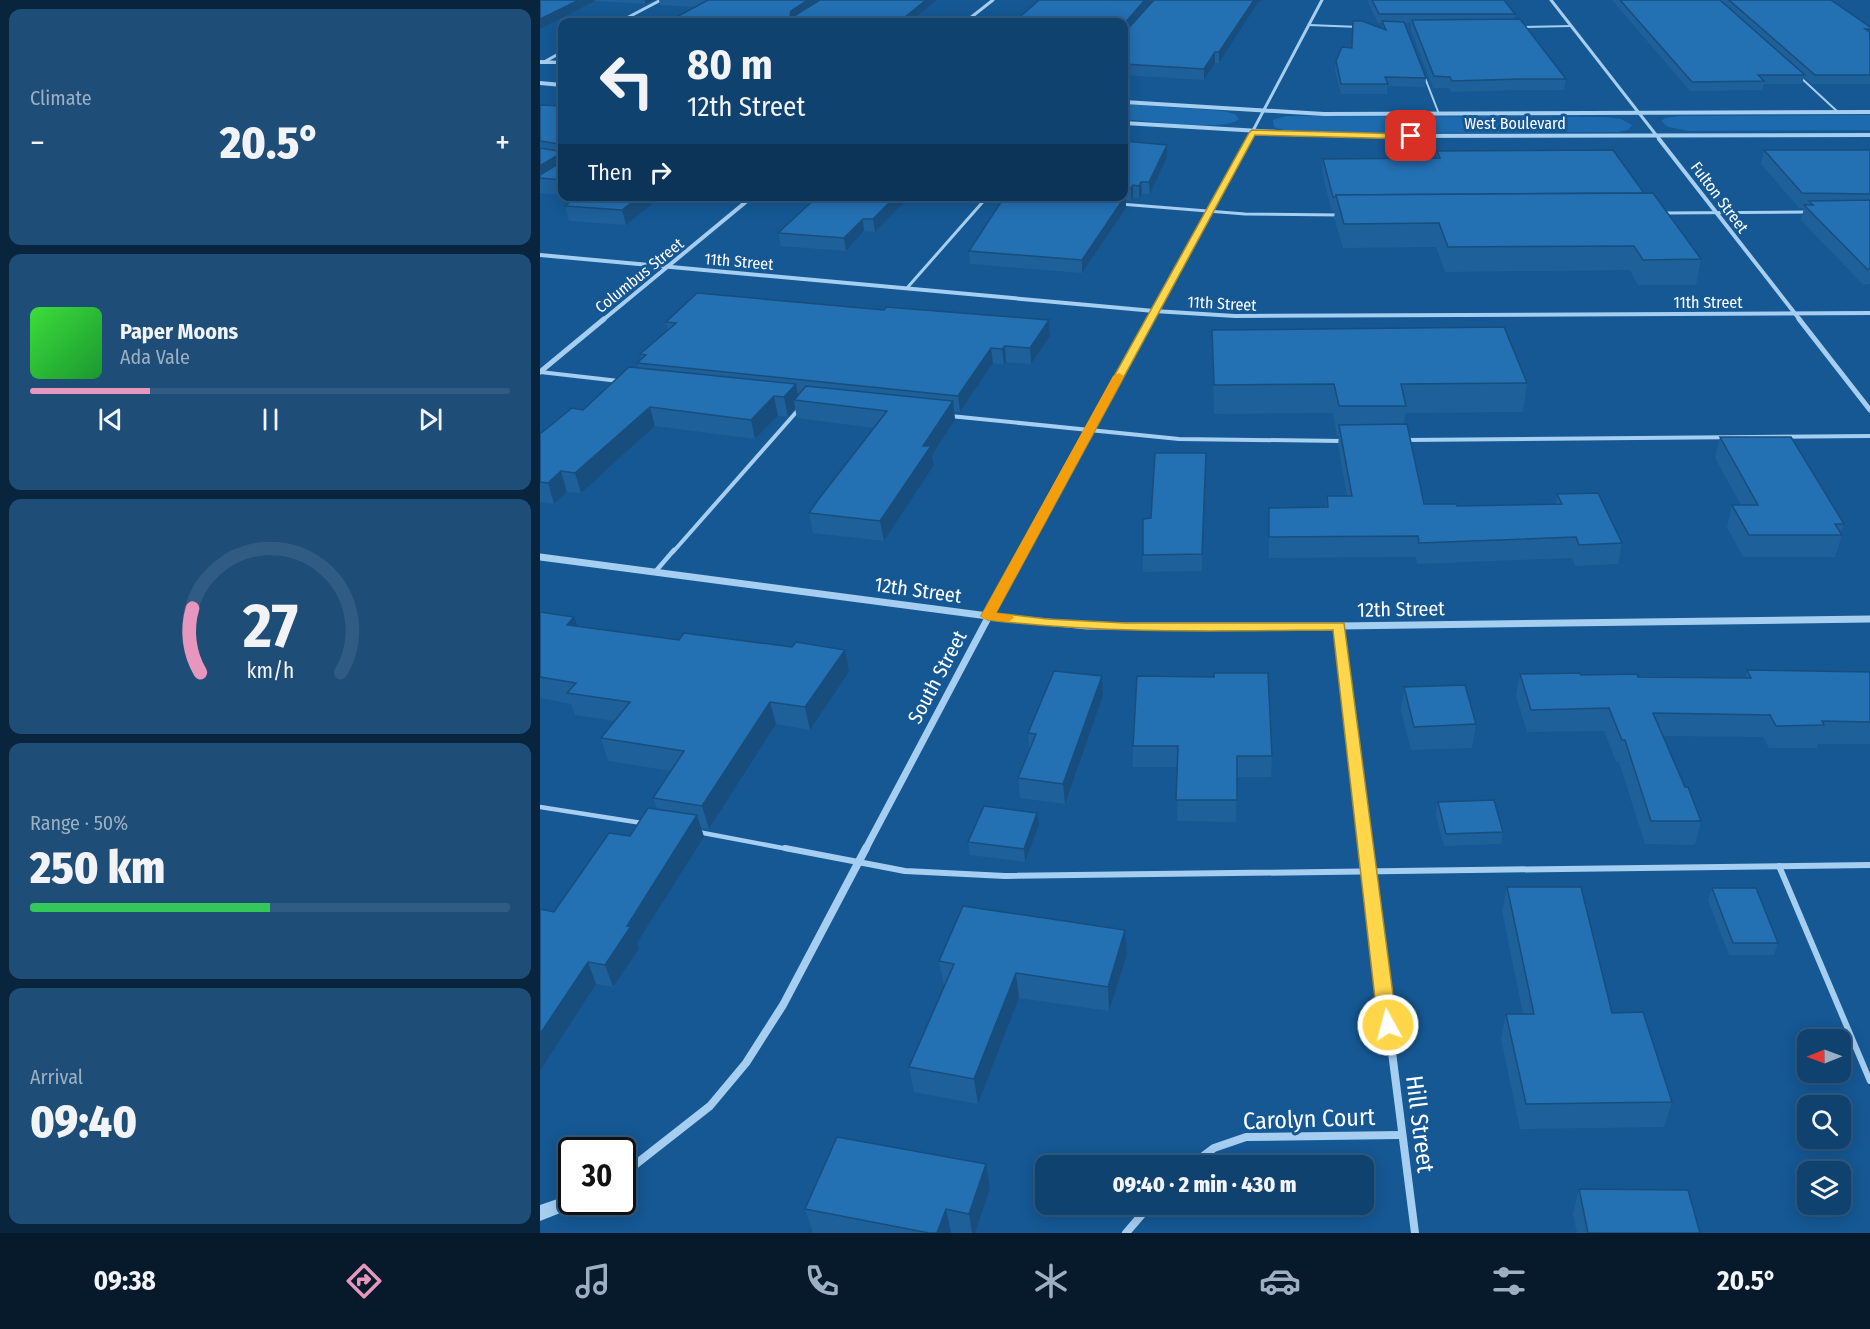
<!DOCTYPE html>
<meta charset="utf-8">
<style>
:root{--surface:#10426f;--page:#1e4d77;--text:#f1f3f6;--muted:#9cb0c3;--line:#305b82;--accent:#e797bd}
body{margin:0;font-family:"Fira Sans Condensed",sans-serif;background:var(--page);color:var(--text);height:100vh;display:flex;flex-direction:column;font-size:22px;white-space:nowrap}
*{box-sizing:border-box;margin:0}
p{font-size:20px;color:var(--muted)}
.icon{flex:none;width:33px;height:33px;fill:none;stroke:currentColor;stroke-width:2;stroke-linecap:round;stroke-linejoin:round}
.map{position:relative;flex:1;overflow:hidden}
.side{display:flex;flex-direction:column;gap:9px;padding:9px;background:#09243d;width:540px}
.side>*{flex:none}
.banner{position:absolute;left:18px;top:18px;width:570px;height:183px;border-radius:12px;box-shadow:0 3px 15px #0003,0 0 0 2px var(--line);background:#10426f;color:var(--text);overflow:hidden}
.needle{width:39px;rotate:269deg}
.tools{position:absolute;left:1257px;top:1029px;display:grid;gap:12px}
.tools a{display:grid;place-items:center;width:54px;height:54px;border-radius:12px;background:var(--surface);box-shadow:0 3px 15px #0003,0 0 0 2px var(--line);font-size:30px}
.speed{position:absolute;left:18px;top:1137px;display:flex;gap:12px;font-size:30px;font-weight:700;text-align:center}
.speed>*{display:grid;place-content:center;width:78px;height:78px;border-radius:50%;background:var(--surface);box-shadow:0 3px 15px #0003,0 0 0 2px var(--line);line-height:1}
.speed .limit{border:3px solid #111;border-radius:9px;background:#fff;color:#111}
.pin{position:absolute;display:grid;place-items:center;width:51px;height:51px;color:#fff;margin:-26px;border-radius:12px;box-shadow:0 3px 9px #0006}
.me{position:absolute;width:66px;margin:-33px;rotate:353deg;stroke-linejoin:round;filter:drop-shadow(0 0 4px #0008)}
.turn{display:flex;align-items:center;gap:21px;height:126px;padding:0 30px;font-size:27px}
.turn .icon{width:78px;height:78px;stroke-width:2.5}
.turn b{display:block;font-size:42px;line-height:51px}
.then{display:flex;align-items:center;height:57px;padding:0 30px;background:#0003;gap:12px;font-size:22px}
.big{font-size:45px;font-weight:800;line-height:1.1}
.side .tile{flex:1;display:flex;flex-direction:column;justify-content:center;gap:9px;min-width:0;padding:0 21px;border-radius:12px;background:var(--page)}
.side .dial{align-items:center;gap:0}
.dial svg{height:156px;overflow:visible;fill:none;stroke:var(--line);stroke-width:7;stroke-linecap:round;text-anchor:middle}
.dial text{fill:var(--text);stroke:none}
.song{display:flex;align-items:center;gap:18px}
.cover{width:72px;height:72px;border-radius:9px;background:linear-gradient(135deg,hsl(120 70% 55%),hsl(130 70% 35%))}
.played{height:6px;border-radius:3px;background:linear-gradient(90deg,var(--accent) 25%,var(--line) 25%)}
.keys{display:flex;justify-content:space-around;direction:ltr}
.heat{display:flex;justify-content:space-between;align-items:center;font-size:33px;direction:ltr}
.charge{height:9px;border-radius:4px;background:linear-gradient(90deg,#34c759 50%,var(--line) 0)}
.trip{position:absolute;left:495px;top:1155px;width:339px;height:60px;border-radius:12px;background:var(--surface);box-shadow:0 3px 15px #0003,0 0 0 2px var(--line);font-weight:800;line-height:60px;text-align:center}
.dock{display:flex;height:96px;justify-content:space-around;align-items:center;background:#061a2c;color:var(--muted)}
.dock .icon{width:42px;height:42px}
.dock .current{color:var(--accent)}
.dock b{font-size:27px;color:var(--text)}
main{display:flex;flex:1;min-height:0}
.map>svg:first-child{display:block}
.green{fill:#1d6bae}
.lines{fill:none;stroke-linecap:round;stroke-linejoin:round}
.service-far4{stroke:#a5cef1;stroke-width:2}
.service-far3{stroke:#a5cef1;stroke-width:3}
.service-far2{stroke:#a5cef1;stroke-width:4}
.service-far1{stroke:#a5cef1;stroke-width:4.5}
.service{stroke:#a5cef1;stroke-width:6}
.minor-far4{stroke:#a5cef1;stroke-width:3}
.minor-far3{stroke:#a5cef1;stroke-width:4}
.minor-far2{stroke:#a5cef1;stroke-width:5}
.minor-far1{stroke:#a5cef1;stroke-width:7}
.minor{stroke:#a5cef1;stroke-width:8}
.tertiary{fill:#a5cef1;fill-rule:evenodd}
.wall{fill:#1e609a}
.shaded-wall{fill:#184e7d}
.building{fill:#2370b3;stroke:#184e7d;stroke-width:1.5}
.route{fill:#ffd54a;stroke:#a68a30;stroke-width:1.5}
.slow{fill:#f59e0b}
.labels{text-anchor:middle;stroke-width:6;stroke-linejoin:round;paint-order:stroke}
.far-street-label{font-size:16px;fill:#fff;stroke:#155894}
.street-label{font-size:20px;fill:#fff;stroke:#155894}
.near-street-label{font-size:24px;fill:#fff;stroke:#155894}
</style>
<main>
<section class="side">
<div class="tile"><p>Climate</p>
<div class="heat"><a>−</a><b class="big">20.5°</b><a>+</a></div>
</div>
<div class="tile">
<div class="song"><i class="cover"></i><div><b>Paper Moons</b><p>Ada Vale</p></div></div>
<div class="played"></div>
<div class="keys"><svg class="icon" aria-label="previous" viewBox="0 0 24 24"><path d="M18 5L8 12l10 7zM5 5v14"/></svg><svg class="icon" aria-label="pause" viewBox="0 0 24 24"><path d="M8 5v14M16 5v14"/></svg><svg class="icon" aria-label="next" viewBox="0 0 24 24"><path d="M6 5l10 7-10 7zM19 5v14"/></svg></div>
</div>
<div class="tile dial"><svg viewBox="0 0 100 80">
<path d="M14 69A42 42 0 1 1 86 69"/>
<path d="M14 69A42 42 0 0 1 10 36" stroke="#e797bd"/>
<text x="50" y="56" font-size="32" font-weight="700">27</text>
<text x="50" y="72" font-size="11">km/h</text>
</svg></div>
<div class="tile"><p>Range · 50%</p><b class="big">250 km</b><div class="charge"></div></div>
<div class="tile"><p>Arrival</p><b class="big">09:40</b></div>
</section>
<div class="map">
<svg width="1330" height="1233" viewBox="0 0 1330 1233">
<rect width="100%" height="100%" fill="#155894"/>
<g class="green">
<path d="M584,104L683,111L695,114L699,119C686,132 605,121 584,119Z"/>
<polygon points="1330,115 1330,130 1149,131 1128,127 1121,121 1125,118 1139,116"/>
<path d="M746,116L1065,117L1081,119L1092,125L1088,130L1078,132C999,132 919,133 839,133C809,133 762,138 734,127L733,120Z"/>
</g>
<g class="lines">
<g class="service-far4">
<polyline points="769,25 819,27"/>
<polyline points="980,27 1031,26"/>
<polyline points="1259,76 1299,113"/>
<polyline points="885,78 899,114"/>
</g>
<g class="service-far3">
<polyline points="580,204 705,214 799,215"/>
<polyline points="1123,213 1267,212"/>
<polyline points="367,288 448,196"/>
</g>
<g class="service-far2">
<polyline points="0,372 79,381"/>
<polyline points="410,416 639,439 802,441"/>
<polyline points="865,440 1330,436"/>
<polyline points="133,552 259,409"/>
</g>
<g class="service-far1">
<polyline points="115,572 134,550"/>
<polyline points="0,807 102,823"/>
<polyline points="158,832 253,850"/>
</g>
<g class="service">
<polyline points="245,848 365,871 465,876 1330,865"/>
<polyline points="1239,866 1330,1081"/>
</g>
<g class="minor-far4">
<polyline points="1011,0 1120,140"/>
<polyline points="79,22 121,0"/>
<polyline points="425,22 453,0"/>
<polyline points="4,62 22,52"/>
<polyline points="708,140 782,0"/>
</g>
<g class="minor-far3">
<polyline points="1119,139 1260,320"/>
<polyline points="0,255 614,311 695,316 1330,313"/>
<polyline points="63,320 213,196"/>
<polyline points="610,320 709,139"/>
</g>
<g class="minor-far2">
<polyline points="1259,319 1330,410"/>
<polyline points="0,372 64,319"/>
<polyline points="483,552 611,319"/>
</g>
<g class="minor-far1">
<polyline points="0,557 448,616 547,626 799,626 1330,619"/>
<polyline points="799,626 826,850"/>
<polyline points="325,850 484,550"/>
</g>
<g class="minor">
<polyline points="826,848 875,1233"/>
<polyline points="650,1166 674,1148 706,1137 861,1135"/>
<polyline points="82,1175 170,1106 206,1063 243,1005 326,848"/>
<polyline points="586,1233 611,1204"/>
</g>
<g class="tertiary">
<polygon points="0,60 22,61 22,64 0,64"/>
<polygon points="0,81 22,83 22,87 0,85"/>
<polygon points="584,100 784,112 1330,110 1330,114 784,116 584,104"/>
<polygon points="584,121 805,134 1330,133 1330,137 805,138 584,125"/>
<polygon points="32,1194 32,1202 40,1202 38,1206 0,1221 0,1205"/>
</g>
</g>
<g class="wall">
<polygon points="0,0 114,0 105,4 55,1 0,29"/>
<polygon points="119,0 397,0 370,22 127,22 155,7 120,5"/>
<polygon points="614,0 726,0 719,1 679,63 675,63 664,80 584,75 584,22"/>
<polygon points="827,0 964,0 975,14 974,19 1026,79 1024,90 979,90 911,92 909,88 893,88 871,30 871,23 865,23 886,78 885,87 847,86 847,94 801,94 795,71 796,61 812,48 842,28 842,23 838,23"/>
<polygon points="1072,0 1291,0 1330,27 1330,84 1272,84 1264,77 1262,84 1224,84 1222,90 1150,91"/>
<polygon points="0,105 22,106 22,195 0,193"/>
<polygon points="584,141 627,157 610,194 602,194 599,198 593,198 591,201 586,200 586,208 542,273 430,264 429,251 584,196"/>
<polygon points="1224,150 1330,150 1330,284 1323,285 1261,220 1264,208 1259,208 1221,164"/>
<polygon points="897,151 1104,193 1161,259 1156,285 1098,285 1090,270 905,272 896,247 803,248 794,218 795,211 792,211 782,173 783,159 896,158"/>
<polygon points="38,196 122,196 86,225 29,221 25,206"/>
<polygon points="278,196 370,196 335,232 324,231 306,251 241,246 238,233"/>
<polygon points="344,310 509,320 510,336 491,364 466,362 464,365 453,363 420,412 414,411 415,420 392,455 394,465 344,541 273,533 269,513 334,428 257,418 255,408 248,417 238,416 215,439 115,426 41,493 27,492 14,504 0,502 0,434 43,410 99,368 97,363 101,359 100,354 128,330 126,322"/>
<polygon points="672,330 987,383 983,412 865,413 864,424 884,504 917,506 1016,504 1017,494 1082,543 1078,564 1035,566 1032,558 877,564 876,557 729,558 729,508 786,507 787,496 807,496 798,445 799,436 797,436 793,413 674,414"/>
<polygon points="1180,437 1304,524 1301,533 1302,535 1295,557 1203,557 1187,527 1192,505 1201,505 1175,458"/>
<polygon points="666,469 662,571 603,572 603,519 611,518"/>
<polygon points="0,612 37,626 139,640 252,647 305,650 309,672 270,730 236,724 169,829 161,828 164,837 97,943 99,949 73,987 56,984 14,912 117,809 113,798 131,771 68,761 61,738 74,721 35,715 31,704 0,698"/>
<polygon points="1207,670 1330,672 1330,744 1278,744 1277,748 1229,748 1223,737 1123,736 1145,787 1161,821 1155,845 1105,844 1079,762 1076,762 1064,731 987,732 976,696 980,674 1205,678"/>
<polygon points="562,676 563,696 525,804 480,798 478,778 489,750 488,733"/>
<polygon points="597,676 732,756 731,777 697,777 696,822 637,821 638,767 593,767 593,746"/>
<polygon points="864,687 936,724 932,748 871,750 861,711"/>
<polygon points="898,802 963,832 961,844 904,846 896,815"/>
<polygon points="499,825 485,862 430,855 428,842"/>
<polygon points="967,887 1072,1013 1132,1102 1124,1127 980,1129 961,1039 966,1014 983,1014 962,911"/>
<polygon points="1172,888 1238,943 1234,955 1189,955 1168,900"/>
<polygon points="585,930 587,955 569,1011 479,998 438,1104 374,1092 369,1067 404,986 399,961"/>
<polygon points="450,1189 435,1233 273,1233 265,1209"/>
<polygon points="1039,1189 1160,1233 1037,1233 1033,1214"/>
</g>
<g class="shaded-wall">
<polygon points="39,0 55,0 55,1 0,29 0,19"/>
<polygon points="105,0 114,0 105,4"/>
<polygon points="268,0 282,0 252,19 250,16 251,11"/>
<polygon points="386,0 397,0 370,22 359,22"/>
<polygon points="605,0 614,0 584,34 584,24"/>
<polygon points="714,0 726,0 719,1 679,63 679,52"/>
<polygon points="675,52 675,63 664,80 664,69"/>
<polygon points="627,145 627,157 610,194 609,182"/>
<polygon points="16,156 20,171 0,178 0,166"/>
<polygon points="601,182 602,194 599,198 599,186"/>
<polygon points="593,185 593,198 591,201 591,188"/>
<polygon points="586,195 586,208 542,273 542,260"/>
<polygon points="100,196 122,196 86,225 82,210"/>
<polygon points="356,196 370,196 335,232 333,219"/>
<polygon points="323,219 324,231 306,251 304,238"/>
<polygon points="509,320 510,336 491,364 490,348"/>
<polygon points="465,346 466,362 464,365 462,349"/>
<polygon points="451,348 453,363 420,412 418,396"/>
<polygon points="256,384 259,400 254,400 255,408 248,417 244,397"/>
<polygon points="234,396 238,416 215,439 211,420"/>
<polygon points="413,401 415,420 392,455 394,465 344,541 340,521 383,446"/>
<polygon points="110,407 115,426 41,493 35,473"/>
<polygon points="666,453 666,469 662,571 662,554"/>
<polygon points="21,471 27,492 14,504 8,483"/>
<polygon points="34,617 42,639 27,625"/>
<polygon points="305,650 309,672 270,730 265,707"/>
<polygon points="562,676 563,696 525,804 523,784"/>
<polygon points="230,702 236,724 169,829 162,806"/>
<polygon points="497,813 499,825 485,862 484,849"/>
<polygon points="157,815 164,837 97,943 99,949 73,987 65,965 87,926"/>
<polygon points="585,930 587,955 569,1011 568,987"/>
<polygon points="48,962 56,984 0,1071 0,1034"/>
<polygon points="476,973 479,998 438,1104 434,1079"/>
<polygon points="446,1164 450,1189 435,1233 432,1233 429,1214"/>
<polygon points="406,1209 411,1233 397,1233"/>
</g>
<g class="building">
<polygon points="0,0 39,0 0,19"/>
<polygon points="168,0 268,0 251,11 250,16 254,16 280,0 386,0 359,22 127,22"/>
<polygon points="499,0 605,0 584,24 584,22 474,22"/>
<polygon points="614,0 714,0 679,52 675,52 664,69 584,64 584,31 586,31"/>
<polygon points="832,0 964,0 975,14 839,14"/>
<polygon points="1080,0 1180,0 1265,75 1218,75 1224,81 1152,82"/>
<polygon points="1189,0 1291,0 1330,27 1330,29 1325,29 1330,32 1330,75 1275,75"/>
<polygon points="980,19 1026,79 980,79 912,81 910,77 894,76 872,20"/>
<polygon points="813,21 822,21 846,30 842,21 864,22 886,78 845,77 848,84 801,84 796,61 802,47 812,48"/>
<polygon points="0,105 22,106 22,180 0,178 0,175 20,163 22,158 16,156 0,166 0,148 17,151 22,149 19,144 0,141"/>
<polygon points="584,141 627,145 609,182 601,182 599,186 593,185 591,188 584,188"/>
<polygon points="1073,150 1104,193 796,195 796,197 793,197 783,159 900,158 897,151"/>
<polygon points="1224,150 1330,150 1330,194 1262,193"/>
<polygon points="1113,193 1161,259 1103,260 1094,246 908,247 899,223 804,224 796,195"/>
<polygon points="584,195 586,195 542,260 429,251 465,196 584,196"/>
<polygon points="38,196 100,196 82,210 25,206"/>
<polygon points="278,196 356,196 333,219 323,219 304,238 238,233"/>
<polygon points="1330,200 1330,269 1327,269 1264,205 1273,205 1269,201"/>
<polygon points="157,293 344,310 346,307 509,320 490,348 465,346 462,349 451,348 418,396 97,363 106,355 100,354 136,323 126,322"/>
<polygon points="964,327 987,383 861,384 866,406 799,406 794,384 674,385 672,330"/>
<polygon points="89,367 256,384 244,397 234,396 211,420 110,407 35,473 21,471 8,483 0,482 0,434 32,408 43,410"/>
<polygon points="266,386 413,401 383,446 391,446 340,521 269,513 278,500 347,411 254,400"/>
<polygon points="867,424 884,504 917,504 917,506 1022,504 1017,494 1058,493 1082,543 1039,545 1036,537 879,543 878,536 729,537 729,508 788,507 787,496 812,496 799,425"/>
<polygon points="1180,437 1251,437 1304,524 1295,524 1302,535 1209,535 1192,505 1218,505"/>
<polygon points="615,453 666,453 662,554 603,555 603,519 611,518"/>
<polygon points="0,612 34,617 27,625 139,640 144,633 252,647 256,642 305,650 265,707 230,702 162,806 113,798 144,751 61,738 90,702 27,693 36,683 0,677"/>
<polygon points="1207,670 1330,672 1330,722 1282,721 1284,725 1236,726 1230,715 1113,713 1145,787 1148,787 1161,821 1111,821 1085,740 1082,740 1069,708 991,710 980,674 1040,673 1041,675 1097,674 1098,677 1211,678"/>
<polygon points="514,671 562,676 523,784 478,778 496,734 488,733"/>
<polygon points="674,673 728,673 732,756 697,756 697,800 636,800 638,746 593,746 597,676 674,677"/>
<polygon points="925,685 936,724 874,727 864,687"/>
<polygon points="954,800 963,832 906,834 898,802"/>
<polygon points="444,806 497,813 484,849 428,842"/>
<polygon points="108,808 157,815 87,926 91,926 65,965 48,962 0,1034 0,909 14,912 69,833 90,836"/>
<polygon points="967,887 1041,887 1072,1013 1103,1012 1132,1102 986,1104 966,1014 994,1014"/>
<polygon points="1172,888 1216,888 1238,943 1193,943"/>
<polygon points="423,906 585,930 568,987 476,973 434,1079 369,1067 414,964 399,961"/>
<polygon points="297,1137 446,1164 429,1214 406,1209 397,1233 389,1233 265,1209"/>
<polygon points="1039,1189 1148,1190 1160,1233 1048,1233"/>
</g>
<path class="route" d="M712,130L871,134L875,136L871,139L715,135L456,613L507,619L586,623H804L857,1025L854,1030L848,1033L841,1030L838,1025L793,630C677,631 563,634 448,620L441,616L709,133Z"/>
<polygon class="slow" points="579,373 584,376 456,613 472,615 474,618 468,622 443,619 441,616 573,376"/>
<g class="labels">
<g class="far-street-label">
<text x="975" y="129">West Boulevard</text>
<text transform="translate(1180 197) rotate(53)" y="6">Fulton Street</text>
<text transform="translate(199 261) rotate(5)" y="6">11th Street</text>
<text transform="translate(99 275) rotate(-39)" y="6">Columbus Street</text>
<text x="1168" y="308">11th Street</text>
<text transform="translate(682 303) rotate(3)" y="6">11th Street</text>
</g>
<g class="street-label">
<text transform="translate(378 590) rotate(8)" y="7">12th Street</text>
<text transform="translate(861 609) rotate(-1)" y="7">12th Street</text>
<text transform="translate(397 677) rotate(-62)" y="7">South Street</text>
</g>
<g class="near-street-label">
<text transform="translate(769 1119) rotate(-2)" y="8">Carolyn Court</text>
<text transform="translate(880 1124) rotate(83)" y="8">Hill Street</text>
</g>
</g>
</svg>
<div class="tools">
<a><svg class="needle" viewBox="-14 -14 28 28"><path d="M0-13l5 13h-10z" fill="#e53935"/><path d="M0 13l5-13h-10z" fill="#9cb0c3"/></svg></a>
<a><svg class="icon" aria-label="search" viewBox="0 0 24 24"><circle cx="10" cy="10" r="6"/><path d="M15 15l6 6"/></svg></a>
<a><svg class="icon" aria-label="layers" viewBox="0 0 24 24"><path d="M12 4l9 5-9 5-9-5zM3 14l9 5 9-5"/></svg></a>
</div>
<div class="speed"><div class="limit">30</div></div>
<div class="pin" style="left:871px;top:136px;background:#d93025"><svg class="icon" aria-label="arrive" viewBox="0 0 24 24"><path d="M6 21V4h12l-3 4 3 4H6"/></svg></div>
<svg class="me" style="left:848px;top:1025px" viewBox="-20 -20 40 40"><circle r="17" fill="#ffd54a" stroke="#fff" stroke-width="3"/><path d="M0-11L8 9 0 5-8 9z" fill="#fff"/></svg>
<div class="trip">09:40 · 2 min · 430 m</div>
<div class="banner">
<div class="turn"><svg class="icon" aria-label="left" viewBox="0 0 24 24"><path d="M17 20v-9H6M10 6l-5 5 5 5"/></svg><div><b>80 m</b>12th Street</div></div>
<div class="then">Then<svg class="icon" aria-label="right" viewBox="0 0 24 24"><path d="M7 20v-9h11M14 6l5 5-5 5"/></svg></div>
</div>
</div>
</main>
<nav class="dock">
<b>09:38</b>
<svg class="icon current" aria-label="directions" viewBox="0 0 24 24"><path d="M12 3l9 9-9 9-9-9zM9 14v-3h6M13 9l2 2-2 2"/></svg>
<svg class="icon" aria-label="music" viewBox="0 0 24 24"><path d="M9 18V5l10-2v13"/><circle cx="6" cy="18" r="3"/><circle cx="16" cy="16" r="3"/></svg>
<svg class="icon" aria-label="phone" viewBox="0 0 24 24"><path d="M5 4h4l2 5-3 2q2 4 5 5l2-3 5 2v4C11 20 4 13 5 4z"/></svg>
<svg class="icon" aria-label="climate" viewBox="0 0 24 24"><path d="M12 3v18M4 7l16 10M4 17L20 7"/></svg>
<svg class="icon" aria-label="car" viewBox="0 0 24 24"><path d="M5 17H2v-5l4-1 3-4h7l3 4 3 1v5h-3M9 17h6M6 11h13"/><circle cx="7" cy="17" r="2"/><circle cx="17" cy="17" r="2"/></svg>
<svg class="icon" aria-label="filters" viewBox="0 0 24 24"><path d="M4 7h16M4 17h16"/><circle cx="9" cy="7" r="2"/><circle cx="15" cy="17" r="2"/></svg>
<b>20.5°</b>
</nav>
